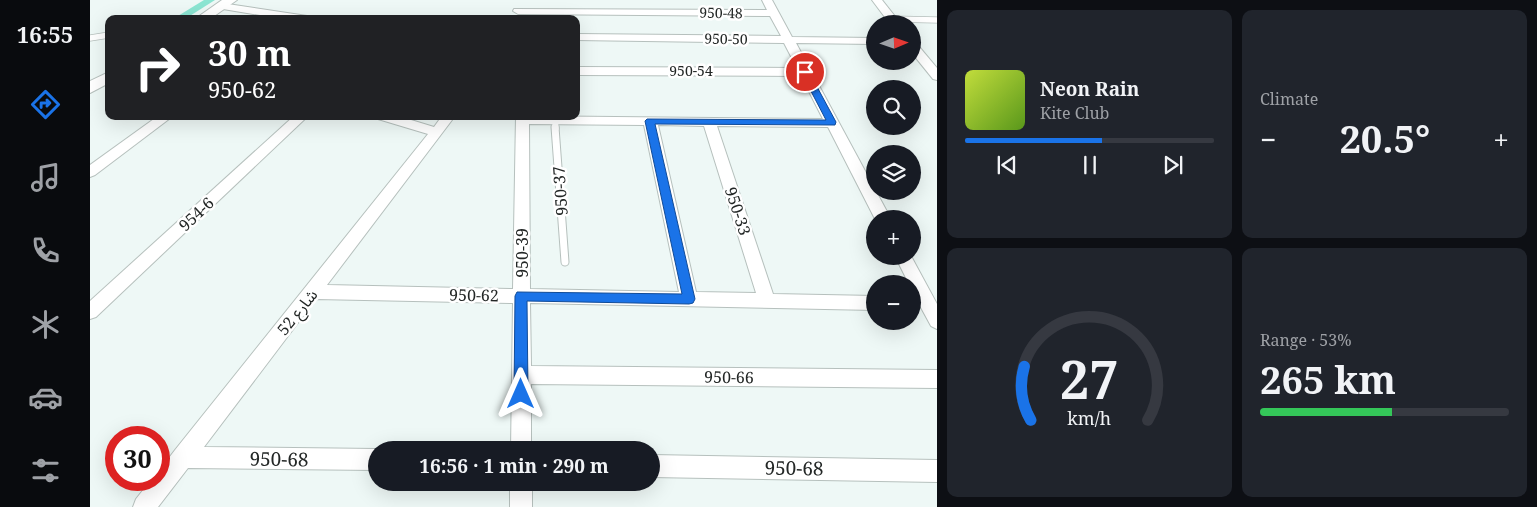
<!DOCTYPE html>
<meta charset="utf-8">
<style>
:root{--surface:#171b24;--page:#20242c;--text:#f1f3f6;--muted:#9ea1a6;--line:#363941;--accent:#1a73e8}
body{margin:0;font-family:"Noto Serif","Noto Sans Arabic",serif;background:var(--page);color:var(--text);height:100vh;display:flex;flex-direction:column;font-size:19px;white-space:nowrap}
*{box-sizing:border-box;margin:0}
p{font-size:16px;color:var(--muted)}
.icon{flex:none;width:28px;height:28px;fill:none;stroke:currentColor;stroke-width:2;stroke-linecap:round;stroke-linejoin:round}
.map{position:relative;flex:1;overflow:hidden}
.details{display:flex;flex-direction:column;gap:10px;padding:10px;background:#0d0f14;width:600px}
.details>*{flex:none}
.top-card{position:absolute;left:15px;top:15px;width:475px;height:105px;border-radius:10px;box-shadow:0 5px 20px #0002;background:#202124;color:#fff;overflow:hidden}
.needle{width:32px;rotate:88deg}
.buttons{position:absolute;left:776px;top:15px;display:grid;gap:10px}
.buttons a{display:grid;place-items:center;width:55px;height:55px;border-radius:50%;background:var(--surface);box-shadow:0 5px 20px #0002;font-size:25px}
.speed{position:absolute;left:15px;top:426px;display:flex;gap:10px;font-size:25px;font-weight:700;text-align:center}
.speed>*{display:grid;place-content:center;width:65px;height:65px;border-radius:50%;background:var(--surface);box-shadow:0 5px 20px #0002;line-height:1}
.speed .limit{border:8px solid #d22;background:#fff;color:#111}
.pin{position:absolute;display:grid;place-items:center;width:42px;height:42px;color:#fff;margin:-21px;border:2px solid #fff;border-radius:50%;box-shadow:0 1px 5px #0007}
.me{position:absolute;width:55px;margin:-28px;rotate:0deg;stroke-linejoin:round;filter:drop-shadow(0 0 4px #0008)}
.turn{display:flex;align-items:center;gap:18px;height:105px;padding:0 20px;font-size:22px}
.turn .icon{width:65px;height:65px;stroke-width:2.5}
.turn b{display:block;font-size:35px;line-height:42px}
.big{font-size:38px;font-weight:700;line-height:1.1}
.details .widget{flex:1;display:flex;flex-direction:column;justify-content:center;gap:8px;min-width:0;padding:0 18px;border-radius:10px;background:var(--page)}
.details .dial{align-items:center;gap:0}
.dial svg{height:130px;overflow:visible;fill:none;stroke:var(--line);stroke-width:7;stroke-linecap:round;text-anchor:middle}
.dial text{fill:var(--text);stroke:none}
.song{display:flex;align-items:center;gap:15px}
.cover{width:60px;height:60px;border-radius:8px;background:linear-gradient(135deg,hsl(70 70% 55%),hsl(90 70% 35%))}
.played{height:5px;border-radius:2px;background:linear-gradient(90deg,var(--accent) 55%,var(--line) 55%)}
.keys{display:flex;justify-content:space-around;direction:ltr}
.heat{display:flex;justify-content:space-between;align-items:center;font-size:28px;direction:ltr}
.charge{height:8px;border-radius:4px;background:linear-gradient(90deg,#34c759 53%,var(--line) 0)}
.details .tiles{flex:1;display:grid;gap:10px;grid-template-columns:repeat(2,1fr)}
.trip{position:absolute;left:278px;top:441px;width:292px;height:50px;border-radius:25px;background:var(--surface);box-shadow:0 5px 20px #0002;font-weight:700;line-height:50px;text-align:center}
main{display:flex;flex:1;min-height:0}
.tab-bar{display:flex;flex-direction:column;width:90px;justify-content:space-around;align-items:center;background:#090b0e;color:var(--muted)}
.tab-bar .icon{width:35px;height:35px}
.tab-bar .selected{color:var(--accent)}
.tab-bar b{font-size:22px;color:var(--text)}
.map>svg:first-child{display:block}
.green{fill:#8be5d2}
.lines{fill:none;stroke-linecap:round;stroke-linejoin:round}
.service-far1-casing{stroke:#b6c0bd;stroke-width:7}
.service-casing{stroke:#b6c0bd;stroke-width:9}
.minor-casing{stroke:#b6c0bd;stroke-width:2}
.tertiary-casing{stroke:#b6c0bd;stroke-width:2}
.service-far1{stroke:#fff;stroke-width:5.5}
.service{stroke:#fff;stroke-width:7}
.minor{fill:#fff;fill-rule:evenodd}
.tertiary{fill:#fff;fill-rule:evenodd}
.route{fill:#1a73e8;stroke:#114b97}
.labels{text-anchor:middle;stroke-width:5;stroke-linejoin:round;paint-order:stroke}
.far-street-label{font-size:14px;fill:#232726;stroke:#fff}
.street-label{font-size:16px;fill:#232726;stroke:#fff}
.near-street-label{font-size:19px;fill:#232726;stroke:#fff}
</style>
<main>
<nav class="tab-bar">
<b>16:55</b>
<svg class="icon selected" aria-label="directions" viewBox="0 0 24 24"><path d="M12 3l9 9-9 9-9-9zM9 14v-3h6M13 9l2 2-2 2"/></svg>
<svg class="icon" aria-label="music" viewBox="0 0 24 24"><path d="M9 18V5l10-2v13"/><circle cx="6" cy="18" r="3"/><circle cx="16" cy="16" r="3"/></svg>
<svg class="icon" aria-label="phone" viewBox="0 0 24 24"><path d="M5 4h4l2 5-3 2q2 4 5 5l2-3 5 2v4C11 20 4 13 5 4z"/></svg>
<svg class="icon" aria-label="climate" viewBox="0 0 24 24"><path d="M12 3v18M4 7l16 10M4 17L20 7"/></svg>
<svg class="icon" aria-label="car" viewBox="0 0 24 24"><path d="M5 17H2v-5l4-1 3-4h7l3 4 3 1v5h-3M9 17h6M6 11h13"/><circle cx="7" cy="17" r="2"/><circle cx="17" cy="17" r="2"/></svg>
<svg class="icon" aria-label="filters" viewBox="0 0 24 24"><path d="M4 7h16M4 17h16"/><circle cx="9" cy="7" r="2"/><circle cx="15" cy="17" r="2"/></svg>
</nav>
<div class="map">
<svg width="847" height="507" viewBox="0 0 847 507">
<rect width="100%" height="100%" fill="#eef8f6"/>
<polygon class="green" points="114,0 125,0 95,19 83,19"/>
<g class="lines">
<g class="service-far1-casing">
<g id="service-far1">
<polyline points="802,19 847,20"/>
<polyline points="0,38 19,35"/>
<polyline points="465,120 466,128"/>
</g>
</g>
<g class="service-casing">
<polyline id="service" points="465,127 475,262"/>
</g>
<g class="minor-casing">
<g id="minor">
<path d="M672,0H682L702,37L785,38V44L706,43L801,219H785L738,127L627,126L683,294L785,296V310L440,303L441,366L847,370V388L441,384V450H421L423,303L226,299L114,447L286,449V470L98,468L68,507H43L46,499L61,480H69V471L85,450L338,134L288,119L287,116H308L344,127L352,116H365L237,285L423,289L426,116L733,119L711,76L486,75V67L707,68L694,43L486,40V34L691,36L680,16L428,14L423,11L424,9L677,10ZM439,124L554,125L589,292L440,289ZM568,125L614,126L666,293L606,292Z"/>
<polygon points="782,0 792,0 811,24 800,24"/>
<polygon points="131,3 217,16 222,19 194,19 127,8 126,6 127,4"/>
<polygon points="822,42 826,43 847,68 847,80 843,79 822,53"/>
<polygon points="68,116 83,116 5,175 0,177 0,165"/>
<polygon points="204,116 218,116 6,317 0,319 0,301"/>
<polygon points="805,256 821,256 847,304 847,329 841,326 822,291 822,284 819,284"/>
<polygon points="561,455 847,460 847,482 561,477"/>
<rect x="420" y="482" width="22" height="25"/>
</g>
</g>
<g class="tertiary-casing">
<g id="tertiary">
<polygon points="132,0 147,0 120,19 105,19"/>
<polygon points="19,72 19,83 0,93 0,81"/>
</g>
</g>
<use href="#service-far1" class="service-far1"/>
<use href="#service" class="service"/>
<use href="#minor" class="minor"/>
<use href="#tertiary" class="tertiary"/>
</g>
<polygon class="route" points="715,69 719,72 746,122 745,125 565,124 605,299 603,303 599,304 437,301 438,394 436,398 431,400 426,398 424,394 425,296 427,292 592,294 555,121 557,119 736,120 711,72"/>
<g class="labels">
<g class="far-street-label">
<text transform="translate(631 13) rotate(1)" y="5">950-48</text>
<text transform="translate(636 39) rotate(1)" y="5">950-50</text>
<text x="601" y="76">950-54</text>
</g>
<g class="street-label">
<text transform="translate(470 191) rotate(-94)" y="6">950-37</text>
<text transform="translate(648 211) rotate(72)" y="6">950-33</text>
<text transform="translate(106 214) rotate(-43)" y="6">954-6</text>
<text transform="translate(432 253) rotate(-90)" y="6">950-39</text>
<text transform="translate(384 295) rotate(1)" y="6">950-62</text>
<text transform="translate(207 312) rotate(-51)" y="6">شارع 52</text>
<text transform="translate(639 377) rotate(1)" y="6">950-66</text>
</g>
<g class="near-street-label">
<text transform="translate(189 459) rotate(1)" y="7">950-68</text>
<text transform="translate(704 468) rotate(1)" y="7">950-68</text>
</g>
</g>
</svg>
<div class="buttons">
<a><svg class="needle" viewBox="-14 -14 28 28"><path d="M0-13l5 13h-10z" fill="#e53935"/><path d="M0 13l5-13h-10z" fill="#9ea1a6"/></svg></a>
<a><svg class="icon" aria-label="search" viewBox="0 0 24 24"><circle cx="10" cy="10" r="6"/><path d="M15 15l6 6"/></svg></a>
<a><svg class="icon" aria-label="layers" viewBox="0 0 24 24"><path d="M12 4l9 5-9 5-9-5zM3 14l9 5 9-5"/></svg></a>
<a>+</a>
<a>−</a>
</div>
<div class="speed"><div class="limit">30</div></div>
<div class="pin" style="left:715px;top:72px;background:#d93025"><svg class="icon" aria-label="arrive" viewBox="0 0 24 24"><path d="M6 21V4h12l-3 4 3 4H6"/></svg></div>
<svg class="me" style="left:431px;top:394px" viewBox="-20 -20 40 40"><path d="M0-17L14 15 0 8-14 15z" fill="#1a73e8" stroke="#fff" stroke-width="4"/></svg>
<div class="trip">16:56 · 1 min · 290 m</div>
<div class="top-card">
<div class="turn"><svg class="icon" aria-label="right" viewBox="0 0 24 24"><path d="M7 20v-9h11M14 6l5 5-5 5"/></svg><div><b>30 m</b>950-62</div></div>
</div>
</div>
<section class="details">
<div class="tiles">
<div class="widget">
<div class="song"><i class="cover"></i><div><b>Neon Rain</b><p>Kite Club</p></div></div>
<div class="played"></div>
<div class="keys"><svg class="icon" aria-label="previous" viewBox="0 0 24 24"><path d="M18 5L8 12l10 7zM5 5v14"/></svg><svg class="icon" aria-label="pause" viewBox="0 0 24 24"><path d="M8 5v14M16 5v14"/></svg><svg class="icon" aria-label="next" viewBox="0 0 24 24"><path d="M6 5l10 7-10 7zM19 5v14"/></svg></div>
</div>
<div class="widget"><p>Climate</p>
<div class="heat"><a>−</a><b class="big">20.5°</b><a>+</a></div>
</div>
<div class="widget dial"><svg viewBox="0 0 100 80">
<path d="M14 69A42 42 0 1 1 86 69"/>
<path d="M14 69A42 42 0 0 1 10 36" stroke="#1a73e8"/>
<text x="50" y="56" font-size="32" font-weight="700">27</text>
<text x="50" y="72" font-size="11">km/h</text>
</svg></div>
<div class="widget"><p>Range · 53%</p><b class="big">265 km</b><div class="charge"></div></div>
</div>
</section>
</main>
